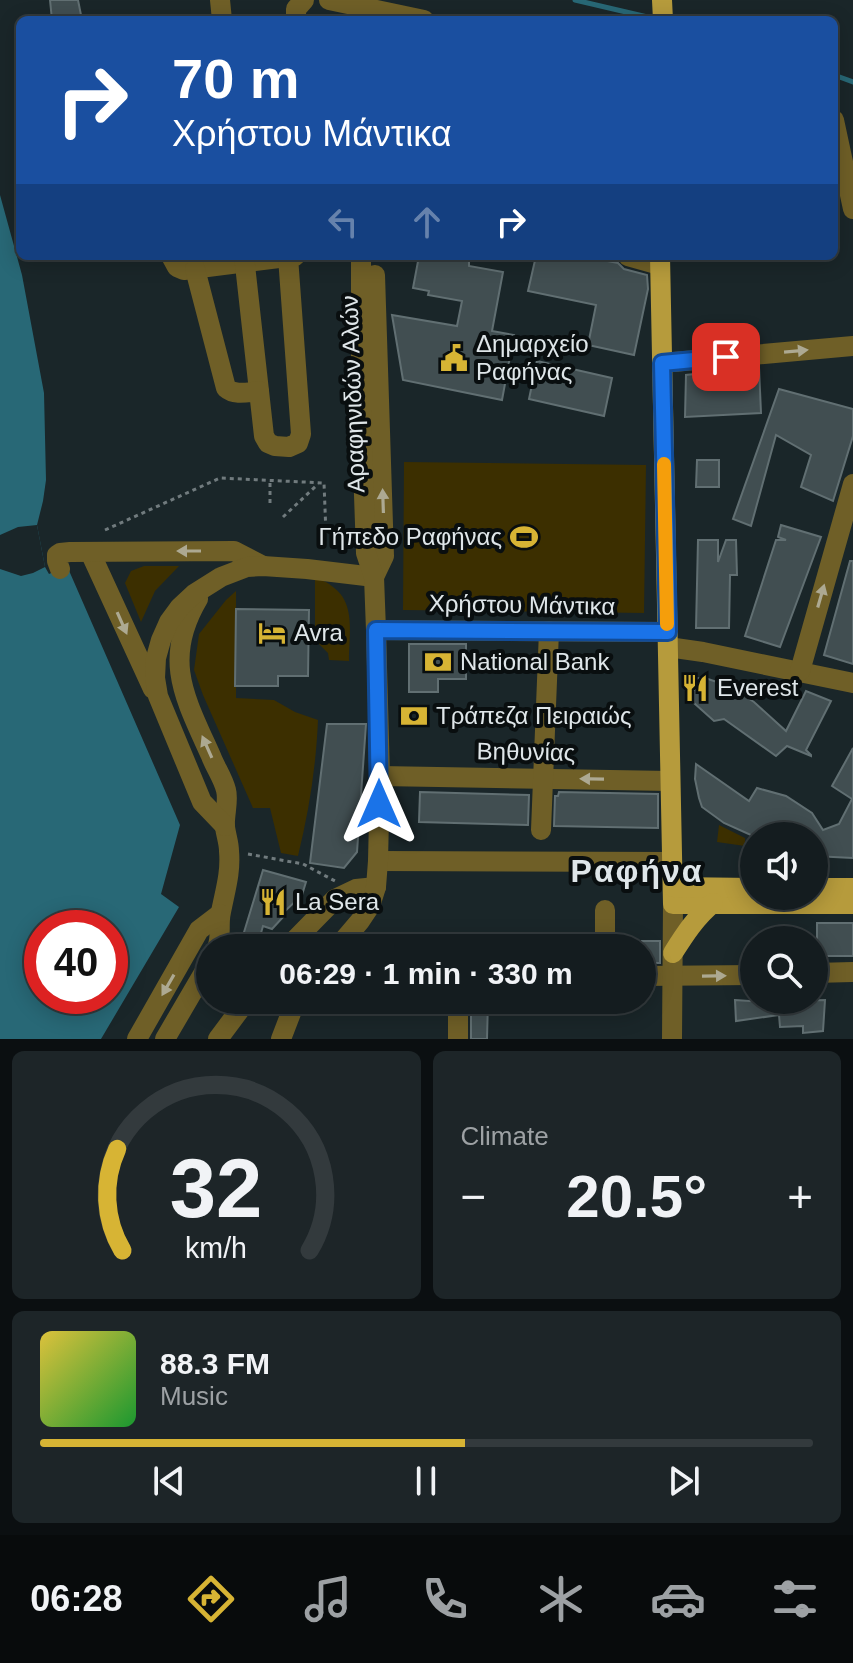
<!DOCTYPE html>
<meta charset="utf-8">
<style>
:root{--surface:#141c1f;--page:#1d2528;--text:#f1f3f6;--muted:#9da1a4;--line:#333a3d;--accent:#d7b434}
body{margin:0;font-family:Helvetica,sans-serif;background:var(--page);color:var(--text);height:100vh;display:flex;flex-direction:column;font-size:30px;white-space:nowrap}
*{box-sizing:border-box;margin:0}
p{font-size:26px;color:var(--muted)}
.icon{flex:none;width:44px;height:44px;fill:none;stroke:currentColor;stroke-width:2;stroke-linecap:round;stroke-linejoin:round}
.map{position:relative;height:1039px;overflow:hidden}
.side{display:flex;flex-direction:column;gap:12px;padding:12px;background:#0b0f11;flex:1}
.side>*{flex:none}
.top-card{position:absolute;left:16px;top:16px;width:822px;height:244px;border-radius:12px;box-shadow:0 4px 20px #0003,0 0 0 2px var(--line);background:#1a4fa0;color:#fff;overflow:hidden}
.buttons{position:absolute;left:740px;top:822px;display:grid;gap:16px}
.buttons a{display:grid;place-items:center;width:88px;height:88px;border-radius:50%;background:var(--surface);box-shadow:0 4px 20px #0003,0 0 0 2px var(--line);font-size:40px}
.speed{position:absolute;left:24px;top:910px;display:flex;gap:16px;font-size:40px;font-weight:700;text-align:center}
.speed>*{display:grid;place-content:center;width:104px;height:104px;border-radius:50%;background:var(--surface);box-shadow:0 4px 20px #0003,0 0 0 2px var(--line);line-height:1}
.speed .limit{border:12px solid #d22;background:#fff;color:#111}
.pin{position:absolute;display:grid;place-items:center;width:68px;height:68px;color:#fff;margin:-34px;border-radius:16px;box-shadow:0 4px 12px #0006}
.me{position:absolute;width:88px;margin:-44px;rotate:0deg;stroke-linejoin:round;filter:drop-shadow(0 0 6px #0008)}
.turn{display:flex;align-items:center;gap:28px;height:168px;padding:0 24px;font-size:36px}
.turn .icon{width:104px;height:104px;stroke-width:2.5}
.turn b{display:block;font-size:56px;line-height:68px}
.lanes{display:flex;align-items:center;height:76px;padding:0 24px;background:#0003;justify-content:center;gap:40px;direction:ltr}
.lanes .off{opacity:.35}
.big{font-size:60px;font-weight:700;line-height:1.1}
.side .tile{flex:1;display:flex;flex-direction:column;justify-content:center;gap:12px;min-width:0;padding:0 28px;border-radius:12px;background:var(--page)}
.side .dial{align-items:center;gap:0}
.dial svg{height:208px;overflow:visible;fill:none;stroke:var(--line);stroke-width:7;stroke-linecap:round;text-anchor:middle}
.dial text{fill:var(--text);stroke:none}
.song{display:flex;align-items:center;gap:24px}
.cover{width:96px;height:96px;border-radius:12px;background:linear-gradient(135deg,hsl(50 70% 55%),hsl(130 70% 35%))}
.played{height:8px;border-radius:4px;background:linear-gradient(90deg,var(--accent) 55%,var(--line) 55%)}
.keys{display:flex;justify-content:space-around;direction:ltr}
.heat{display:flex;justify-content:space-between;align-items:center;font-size:44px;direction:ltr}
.side .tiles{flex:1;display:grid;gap:12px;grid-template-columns:1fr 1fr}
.tile:last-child{grid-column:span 2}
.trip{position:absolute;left:196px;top:934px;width:460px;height:80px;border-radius:40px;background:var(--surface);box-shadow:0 4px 20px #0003,0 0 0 2px var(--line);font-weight:700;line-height:80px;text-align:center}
.menu{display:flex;height:128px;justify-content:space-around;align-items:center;background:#080b0c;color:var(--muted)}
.menu .icon{width:56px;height:56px}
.menu .on{color:var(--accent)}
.menu b{font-size:36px;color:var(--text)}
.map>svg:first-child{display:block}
.green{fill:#3c2f00}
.water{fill:#286876;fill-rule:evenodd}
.pier{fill:#1a2629}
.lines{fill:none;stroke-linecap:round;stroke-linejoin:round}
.stream{stroke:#286876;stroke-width:5}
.building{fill:#414e51;stroke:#616f72;stroke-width:2}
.path{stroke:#717b7e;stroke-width:3;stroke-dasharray:4 4;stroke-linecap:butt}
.minor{stroke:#6f5f27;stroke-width:20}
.major{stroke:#b69b3c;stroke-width:20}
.oneway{fill:#ada992}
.route-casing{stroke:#114b97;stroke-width:20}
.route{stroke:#1a73e8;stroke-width:14}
.slow{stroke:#f59e0b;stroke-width:14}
.labels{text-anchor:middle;stroke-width:8;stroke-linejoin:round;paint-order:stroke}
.poi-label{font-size:24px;fill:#dfe6e9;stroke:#090e0f;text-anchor:start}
.street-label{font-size:24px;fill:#dfe6e9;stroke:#090e0f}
.district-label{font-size:32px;font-weight:bold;letter-spacing:2px;fill:#dfe6e9;stroke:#090e0f}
</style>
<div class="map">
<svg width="853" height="1039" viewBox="0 0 853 1039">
<rect width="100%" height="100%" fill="#1a2629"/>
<g class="green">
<polygon points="404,462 646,465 644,613 403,610"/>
<polygon points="144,566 179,566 155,591 141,622 125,583 131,571"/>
<path d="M315,579C323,580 327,582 333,587C356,603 349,635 349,661L329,660L328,653L315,640Z"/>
<path d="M236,591V698L274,700L295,712L318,720C316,767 309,811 298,856L281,853L270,808H253L203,695L194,670L199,634L226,600Z"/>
<polygon points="719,825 745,838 745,846 717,842"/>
</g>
<path class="water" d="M0,195L22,275L44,393L46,480L43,501L37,525L45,567L49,574L67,566L180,825L161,894L179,907L101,1039H0ZM42,928H110V996H42Z"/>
<polygon class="pier" points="37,525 45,567 33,573 21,576 0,569 0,535 18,527"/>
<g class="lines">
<g class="stream">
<polyline points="575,0 656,19"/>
<polyline points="834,75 853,82"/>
</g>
</g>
<g class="building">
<polygon points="50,0 78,0 82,20 52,20"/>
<polygon points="419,256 442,256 469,261 469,266 503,272 492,331 514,335 502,400 403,380 392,315 457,326 462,301 428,295 429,291 413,288"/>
<polygon points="536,256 581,256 618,263 624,269 647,275 648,289 634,355 588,345 596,305 528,291"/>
<polygon points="537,361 612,378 604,416 529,399"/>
<polygon points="759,367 761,413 685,417 686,375"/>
<polygon points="779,389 853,409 853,436 833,501 801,487 811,455 776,435 751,526 733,519"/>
<polygon points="697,460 719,460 719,487 696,487"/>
<polygon points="781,525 821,537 780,647 745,636 776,540 786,540 778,537"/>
<polygon points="698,540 718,540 718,562 726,540 736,540 737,575 730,575 729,628 696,628"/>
<polygon points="850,561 853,561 853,664 824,655"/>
<polygon points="236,609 309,610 308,676 278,676 278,686 235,686"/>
<polygon points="409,644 466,644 466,679 438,679 438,692 409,692"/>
<polygon points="694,678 708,679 729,686 754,702 786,731 806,691 831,701 806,750 811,755 811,756 787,746 776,756 724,719 714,721 694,703"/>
<polygon points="327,724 366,724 357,852 344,868 310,863"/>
<polygon points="853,748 853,858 814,856 814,836 753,836 724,823 702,807 699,798 695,779 696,764 749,801 757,788 786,796 812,813 823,830 839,824 852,799 832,786"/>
<polygon points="420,792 529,795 528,825 419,822"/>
<polygon points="559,792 658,794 658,828 554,826 555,796 558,796"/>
<polygon points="263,870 306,882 302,895 282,914 284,916 272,929 263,926 257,947 241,942"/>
<rect x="817" y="923" width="36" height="33"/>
<rect x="642" y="941" width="18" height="22"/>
<polygon points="471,1000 488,1000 487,1039 471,1039"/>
<polygon points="735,1000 778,1003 778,1001 825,1000 823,1031 803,1033 803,1026 780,1027 779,1015 736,1021"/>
</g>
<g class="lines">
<g class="path">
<polyline points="270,503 270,480"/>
<polyline points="283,517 318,484"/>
<polyline points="105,530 220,478 324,483 326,534"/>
<polyline points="248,854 303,864 335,881"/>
</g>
<g class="minor">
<polyline points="220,0 222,20"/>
<polyline points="329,0 424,20"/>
<polyline points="296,20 296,9 304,0"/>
<polyline points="834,120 853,209"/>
<polyline points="171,256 177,267 184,270 295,256"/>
<polyline points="244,256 259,391"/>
<polyline points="628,256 660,265"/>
<path d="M195,269L226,388C235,396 248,392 259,391L264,436L268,443L275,446L289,447L298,443L301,434L288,257"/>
<polyline points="662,363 853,346"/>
<polyline points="90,552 153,689"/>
<polyline points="60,569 57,561 57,555 60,553 70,552 234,551 263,566"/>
<polyline points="374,577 384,556 375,275"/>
<path d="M198,599C162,660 185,698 211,756C215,767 223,778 226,790C229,801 224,815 225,827C226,835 229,843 229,851C231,873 225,891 221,912C218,924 222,936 217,948"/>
<polyline points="376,630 668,632"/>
<polyline points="668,647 703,652 853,683"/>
<polyline points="800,671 853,484"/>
<polyline points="380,776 670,781"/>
<polyline points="225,826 202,802 158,696 155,678 156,658 161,640 169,622 180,607 194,594 221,577 247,567 263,566 307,569 374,577"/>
<polyline points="541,830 549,631"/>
<polyline points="378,861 672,862"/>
<polyline points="605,910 605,948"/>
<polyline points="287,948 335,899 356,889 376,887"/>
<polyline points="337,948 360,921 370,906 376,887 378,861 380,776 376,630 374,577 366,553 361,408 361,256"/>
<polyline points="814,973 853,972"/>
<polyline points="642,976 754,975"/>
<polyline points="458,1000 458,1039"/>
<polyline points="137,1039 199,930 220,914"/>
<polyline points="165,1039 210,962"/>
<polyline points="218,1039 247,1000"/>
<polyline points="281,1039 296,1000"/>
<polyline points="672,1039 673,904"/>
</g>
<g class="major">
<polyline points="662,0 663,20"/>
<polyline points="660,256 673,904 853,904"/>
<polyline points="673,887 754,888"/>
<polyline points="814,888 853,888"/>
<path d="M673,953C685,934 696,917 713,903"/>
</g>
</g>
<defs><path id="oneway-solid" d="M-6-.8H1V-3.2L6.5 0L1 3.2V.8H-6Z" transform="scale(2)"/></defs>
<g class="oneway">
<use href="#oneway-solid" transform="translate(796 351) rotate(-5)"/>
<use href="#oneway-solid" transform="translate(383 501) rotate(-92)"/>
<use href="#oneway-solid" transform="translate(189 551) rotate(180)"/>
<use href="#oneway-solid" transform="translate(821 596) rotate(-74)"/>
<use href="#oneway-solid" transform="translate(122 623) rotate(66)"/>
<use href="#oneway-solid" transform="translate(207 747) rotate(-114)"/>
<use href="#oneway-solid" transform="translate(592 779) rotate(-179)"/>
<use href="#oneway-solid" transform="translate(714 976) rotate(-1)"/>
<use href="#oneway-solid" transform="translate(168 985) rotate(120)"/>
</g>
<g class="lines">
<g class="route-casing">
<polyline id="route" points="379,804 376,630 668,632 662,363 726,357"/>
</g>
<use href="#route" class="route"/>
<polyline class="slow" points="664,464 667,624"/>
</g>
<defs>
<g id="civic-bare" transform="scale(2.16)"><path d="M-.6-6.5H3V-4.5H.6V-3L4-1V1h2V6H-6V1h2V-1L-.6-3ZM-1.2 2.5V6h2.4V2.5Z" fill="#d7b434" stroke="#090e0f" stroke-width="2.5" paint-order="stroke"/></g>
<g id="stadium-bare" transform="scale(2.16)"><path d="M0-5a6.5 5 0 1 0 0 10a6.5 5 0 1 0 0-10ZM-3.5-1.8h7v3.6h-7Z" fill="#d7b434" stroke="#090e0f" stroke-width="2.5" paint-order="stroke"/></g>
<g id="hotel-bare" transform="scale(2.16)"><path d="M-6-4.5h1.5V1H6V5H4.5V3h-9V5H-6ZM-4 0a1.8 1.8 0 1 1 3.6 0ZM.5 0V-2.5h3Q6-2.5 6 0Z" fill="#d7b434" stroke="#090e0f" stroke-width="2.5" paint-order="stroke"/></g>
<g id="bank-bare" transform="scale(2.16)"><path d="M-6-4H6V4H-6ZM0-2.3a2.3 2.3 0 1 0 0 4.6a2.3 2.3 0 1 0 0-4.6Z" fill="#d7b434" stroke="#090e0f" stroke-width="2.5" paint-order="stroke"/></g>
<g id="restaurant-bare" transform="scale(2.16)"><path d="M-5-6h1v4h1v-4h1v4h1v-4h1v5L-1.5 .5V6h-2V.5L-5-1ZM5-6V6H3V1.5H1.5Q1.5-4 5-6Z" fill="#d7b434" stroke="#090e0f" stroke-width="2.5" paint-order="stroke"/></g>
</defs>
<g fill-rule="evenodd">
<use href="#civic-bare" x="454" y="358"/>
<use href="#stadium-bare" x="524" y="537"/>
<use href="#hotel-bare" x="272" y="633"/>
<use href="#bank-bare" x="438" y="662"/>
<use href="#restaurant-bare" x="695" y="688"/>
<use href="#bank-bare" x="414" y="716"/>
<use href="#restaurant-bare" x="273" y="902"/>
</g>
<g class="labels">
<g class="poi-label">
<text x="476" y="352">Δημαρχείο<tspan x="476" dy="28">Ραφήνας</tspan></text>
<text x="502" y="545" text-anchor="end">Γήπεδο Ραφήνας</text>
<text x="294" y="641">Avra</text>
<text x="460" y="670">National Bank</text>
<text x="717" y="696">Everest</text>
<text x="436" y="724">Τράπεζα Πειραιώς</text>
<text x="295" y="910">La Sera</text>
</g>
<g class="street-label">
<text transform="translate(353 394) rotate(-92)" y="8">Αραφηνιδών Αλών</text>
<text transform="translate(522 605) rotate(1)" y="8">Χρήστου Μάντικα</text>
<text transform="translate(526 752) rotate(1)" y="8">Βηθυνίας</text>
</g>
<g class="district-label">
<text x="637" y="882">Ραφήνα</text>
</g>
</g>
</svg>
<div class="buttons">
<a><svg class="icon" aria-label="sound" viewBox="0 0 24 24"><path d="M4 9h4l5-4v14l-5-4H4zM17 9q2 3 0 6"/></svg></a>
<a><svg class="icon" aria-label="search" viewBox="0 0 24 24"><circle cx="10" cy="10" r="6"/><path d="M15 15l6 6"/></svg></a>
</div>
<div class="speed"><div class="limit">40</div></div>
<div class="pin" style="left:726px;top:357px;background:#d93025"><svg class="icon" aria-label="arrive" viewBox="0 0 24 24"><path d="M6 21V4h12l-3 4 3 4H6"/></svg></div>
<svg class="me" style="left:379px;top:804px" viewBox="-20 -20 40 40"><path d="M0-17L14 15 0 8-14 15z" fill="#1a73e8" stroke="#fff" stroke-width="4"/></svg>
<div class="trip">06:29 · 1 min · 330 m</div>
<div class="top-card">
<div class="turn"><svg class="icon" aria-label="right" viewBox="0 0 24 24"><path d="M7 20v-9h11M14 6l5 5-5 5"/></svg><div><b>70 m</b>Χρήστου Μάντικα</div></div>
<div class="lanes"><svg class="icon off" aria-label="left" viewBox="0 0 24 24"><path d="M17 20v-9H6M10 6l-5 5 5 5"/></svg><svg class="icon off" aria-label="ahead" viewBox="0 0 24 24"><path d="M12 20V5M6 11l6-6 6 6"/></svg><svg class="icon" aria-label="right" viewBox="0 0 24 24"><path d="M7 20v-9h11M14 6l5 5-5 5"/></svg></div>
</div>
</div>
<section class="side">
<div class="tiles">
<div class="tile dial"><svg viewBox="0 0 100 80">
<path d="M14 69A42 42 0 1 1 86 69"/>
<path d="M14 69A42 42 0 0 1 12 30" stroke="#d7b434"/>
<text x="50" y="56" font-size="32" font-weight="700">32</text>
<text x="50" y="72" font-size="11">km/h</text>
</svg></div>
<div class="tile"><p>Climate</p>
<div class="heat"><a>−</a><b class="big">20.5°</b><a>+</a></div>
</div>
<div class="tile">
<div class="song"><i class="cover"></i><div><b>88.3 FM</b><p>Music</p></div></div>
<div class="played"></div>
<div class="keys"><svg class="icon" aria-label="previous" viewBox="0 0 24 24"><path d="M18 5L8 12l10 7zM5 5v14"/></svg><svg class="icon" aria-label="pause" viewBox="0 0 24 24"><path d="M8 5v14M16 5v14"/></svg><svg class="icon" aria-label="next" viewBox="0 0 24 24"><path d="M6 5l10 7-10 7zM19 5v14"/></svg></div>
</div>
</div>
</section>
<nav class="menu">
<b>06:28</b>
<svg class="icon on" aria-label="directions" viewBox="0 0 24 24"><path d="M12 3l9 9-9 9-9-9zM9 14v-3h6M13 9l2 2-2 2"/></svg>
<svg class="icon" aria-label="music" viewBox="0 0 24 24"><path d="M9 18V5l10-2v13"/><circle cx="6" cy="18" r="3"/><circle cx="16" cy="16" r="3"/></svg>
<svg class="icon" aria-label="phone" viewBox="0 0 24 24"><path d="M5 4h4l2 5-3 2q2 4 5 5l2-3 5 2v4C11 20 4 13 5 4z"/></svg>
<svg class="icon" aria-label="climate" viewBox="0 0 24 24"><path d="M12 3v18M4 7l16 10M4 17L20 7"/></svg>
<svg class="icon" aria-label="car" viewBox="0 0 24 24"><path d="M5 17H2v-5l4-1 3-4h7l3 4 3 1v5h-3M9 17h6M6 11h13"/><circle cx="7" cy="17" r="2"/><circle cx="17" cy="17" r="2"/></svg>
<svg class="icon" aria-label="filters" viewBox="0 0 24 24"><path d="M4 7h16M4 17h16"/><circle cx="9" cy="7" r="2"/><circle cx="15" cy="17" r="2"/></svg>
</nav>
